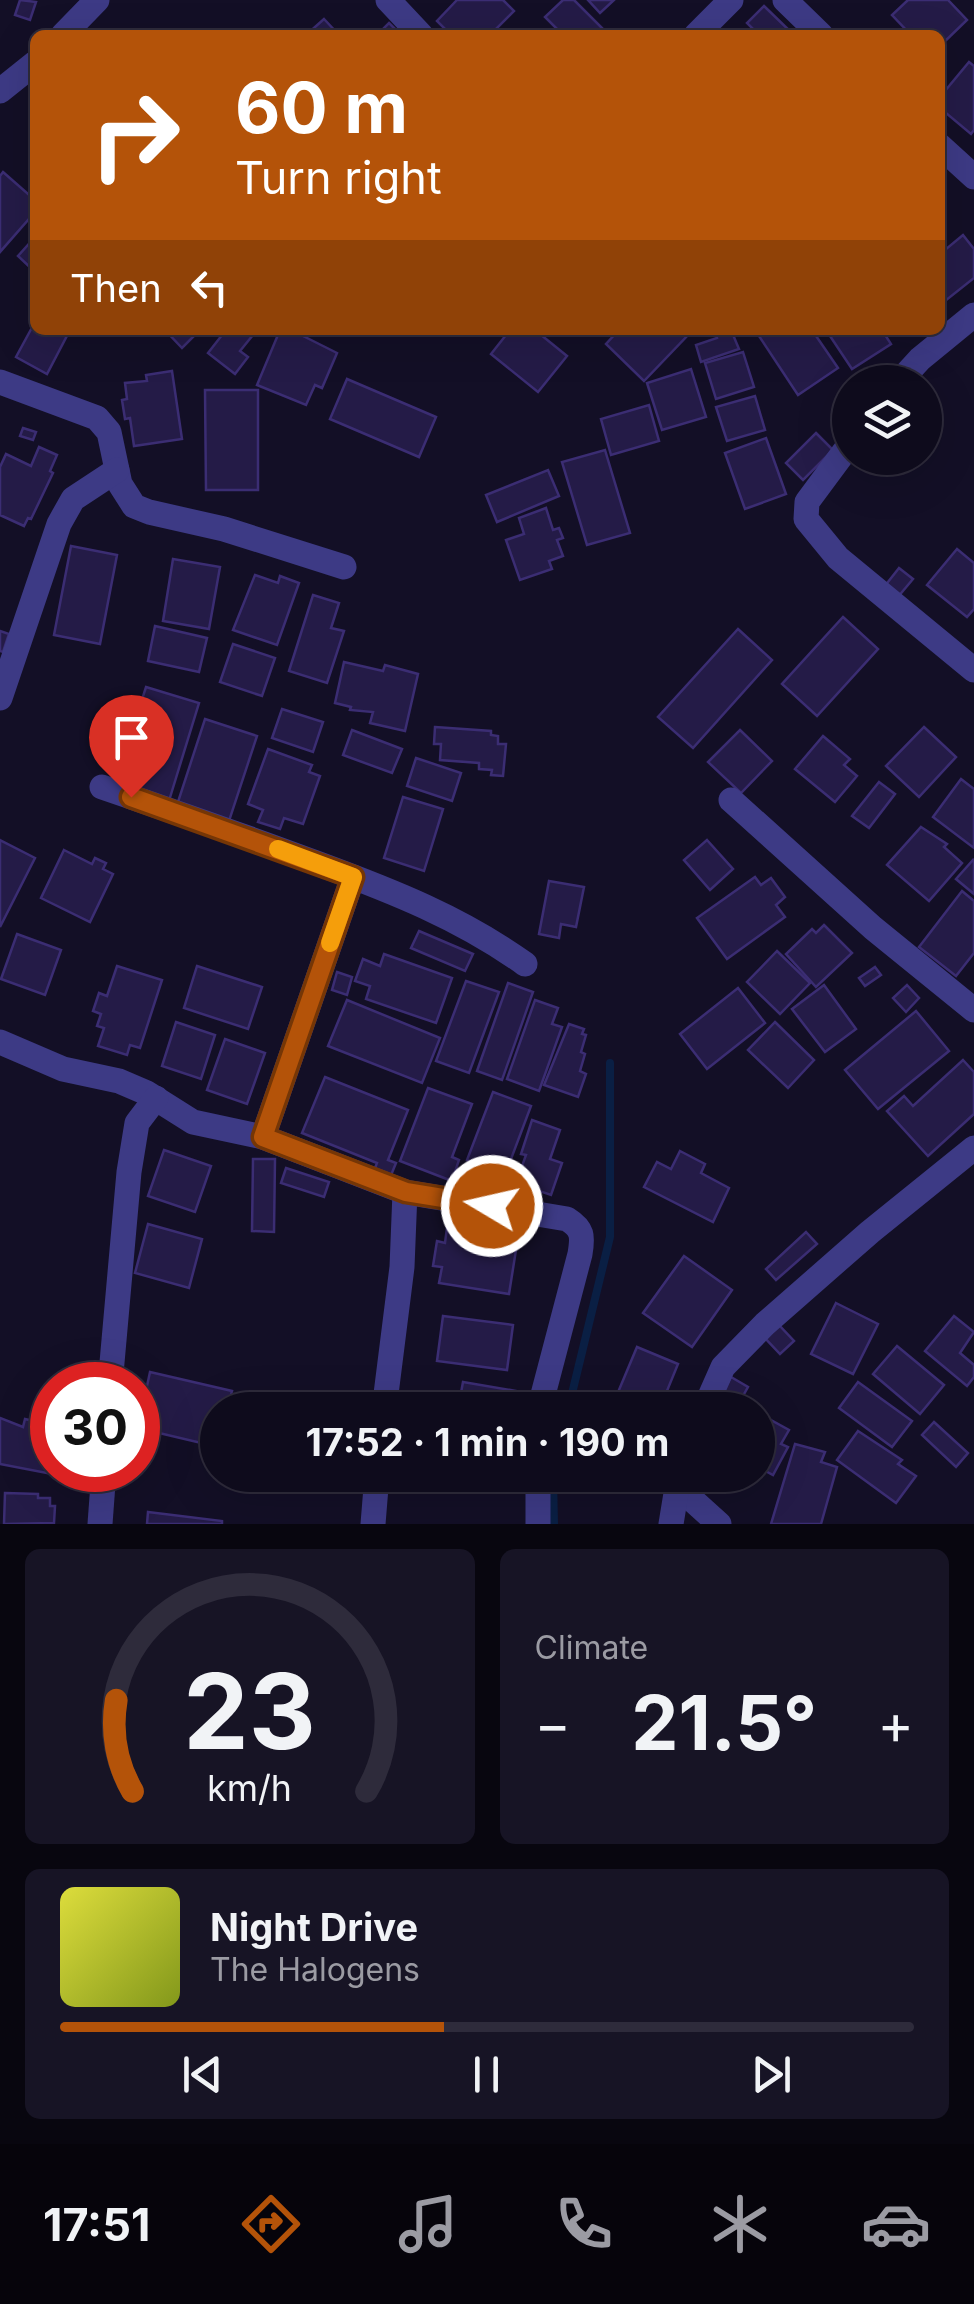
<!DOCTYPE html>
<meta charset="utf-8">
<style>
:root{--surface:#0e0b1c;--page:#171425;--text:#f1f3f6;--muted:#9b9ba3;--line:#2e2b3b;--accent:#b45309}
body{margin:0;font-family:Inter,sans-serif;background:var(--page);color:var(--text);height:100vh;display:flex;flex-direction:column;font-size:38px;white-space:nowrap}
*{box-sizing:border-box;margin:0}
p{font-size:32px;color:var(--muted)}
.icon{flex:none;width:55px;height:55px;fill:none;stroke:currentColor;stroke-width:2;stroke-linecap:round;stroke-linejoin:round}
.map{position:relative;height:1524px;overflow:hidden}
.sheet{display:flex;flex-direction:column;gap:25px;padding:25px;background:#08060f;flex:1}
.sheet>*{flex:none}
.banner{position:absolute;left:30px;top:30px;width:915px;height:305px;border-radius:15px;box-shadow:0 10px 40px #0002,0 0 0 2px var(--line);background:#b45309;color:#fff;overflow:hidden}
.tools{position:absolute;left:832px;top:365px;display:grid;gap:20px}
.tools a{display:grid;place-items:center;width:110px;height:110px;border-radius:50%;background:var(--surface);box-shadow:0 10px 40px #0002,0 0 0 2px var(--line);font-size:50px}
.speed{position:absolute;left:30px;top:1362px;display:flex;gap:20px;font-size:50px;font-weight:700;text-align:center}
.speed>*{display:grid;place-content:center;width:130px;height:130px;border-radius:50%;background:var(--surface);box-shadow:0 10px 40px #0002,0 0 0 2px var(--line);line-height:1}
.speed .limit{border:15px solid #d22;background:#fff;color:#111}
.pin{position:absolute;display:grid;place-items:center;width:85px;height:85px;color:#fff;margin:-102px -42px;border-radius:50% 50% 50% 0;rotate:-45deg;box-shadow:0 0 10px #0007}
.pin .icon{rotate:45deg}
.me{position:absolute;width:110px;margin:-55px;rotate:279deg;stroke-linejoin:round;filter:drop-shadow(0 0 8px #0008)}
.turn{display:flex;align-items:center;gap:35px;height:210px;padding:0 40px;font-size:45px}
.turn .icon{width:130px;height:130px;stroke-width:2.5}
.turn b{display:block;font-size:70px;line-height:85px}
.then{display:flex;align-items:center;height:95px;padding:0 40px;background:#0003;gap:20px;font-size:38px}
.big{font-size:75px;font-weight:700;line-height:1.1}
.sheet .card{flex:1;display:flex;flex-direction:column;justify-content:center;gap:15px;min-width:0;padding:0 35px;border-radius:15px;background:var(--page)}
.sheet .dial{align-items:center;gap:0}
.dial svg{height:260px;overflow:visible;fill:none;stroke:var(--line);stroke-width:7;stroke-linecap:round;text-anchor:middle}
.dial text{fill:var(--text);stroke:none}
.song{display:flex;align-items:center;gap:30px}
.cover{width:120px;height:120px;border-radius:15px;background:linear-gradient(135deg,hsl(60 70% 55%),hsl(70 70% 35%))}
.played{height:10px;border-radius:5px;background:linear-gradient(90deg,var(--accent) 45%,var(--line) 45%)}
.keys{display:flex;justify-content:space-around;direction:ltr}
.heat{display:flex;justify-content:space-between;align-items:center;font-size:55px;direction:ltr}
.sheet .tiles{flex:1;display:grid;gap:25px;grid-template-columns:1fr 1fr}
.card:last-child{grid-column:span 2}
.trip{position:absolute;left:200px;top:1392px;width:575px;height:100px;border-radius:50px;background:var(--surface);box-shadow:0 10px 40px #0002,0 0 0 2px var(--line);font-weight:700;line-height:100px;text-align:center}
.tab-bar{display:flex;height:160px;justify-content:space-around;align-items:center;background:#06040b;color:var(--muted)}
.tab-bar .icon{width:70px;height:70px}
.tab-bar .on{color:var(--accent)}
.tab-bar b{font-size:45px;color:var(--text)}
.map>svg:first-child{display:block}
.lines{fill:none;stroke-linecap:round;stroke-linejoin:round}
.stream{stroke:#0a1f44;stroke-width:8}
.building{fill:#241b47;stroke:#3b2d73;stroke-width:2.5}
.minor{stroke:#3d3a85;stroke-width:25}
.route-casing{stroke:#753606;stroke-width:25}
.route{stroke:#b45309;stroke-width:18}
.slow{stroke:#f59e0b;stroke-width:18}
</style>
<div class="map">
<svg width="974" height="1524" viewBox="0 0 974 1524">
<rect width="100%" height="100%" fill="#130f26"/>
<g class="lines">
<g class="stream">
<polyline points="568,1410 610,1237 610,1063"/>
<polyline points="553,1475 554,1524"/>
</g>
</g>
<g class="building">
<polygon points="20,0 36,2 30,20 15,15"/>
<polygon points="457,0 503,0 514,11 490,35 470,35 466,31 461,35 451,35 437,21"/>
<polygon points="563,0 574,0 609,35 563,35 545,17"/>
<polygon points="588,0 614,0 600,13"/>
<polygon points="908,0 948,0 967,20 940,46 940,35 911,35 892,15"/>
<polygon points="764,6 794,35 759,35 747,23"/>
<polygon points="324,19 339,35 306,35"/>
<polygon points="389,23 401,35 379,33"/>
<polygon points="969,62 974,66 974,130 971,134 940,108 940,97"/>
<polygon points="3,172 35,200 35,212 0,252 0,176"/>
<polygon points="963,235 974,249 974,278 940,305 940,254"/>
<polygon points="35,237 35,272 18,256"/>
<polygon points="35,322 35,330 70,330 47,374 16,357"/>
<polygon points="165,330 200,330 182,348"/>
<polygon points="226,330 257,330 240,351 248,357 235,374 208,353"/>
<polygon points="280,330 291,330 337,353 322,388 315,385 306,405 257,385"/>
<polygon points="510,330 535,330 567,356 538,392 491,354"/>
<polygon points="619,330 685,330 689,334 644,381 606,344"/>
<polygon points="731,330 739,349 701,362 696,345 717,338 715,331"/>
<polygon points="755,330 812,330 838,368 798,395"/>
<polygon points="826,330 882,330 891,344 852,369"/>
<polygon points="743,352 754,387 716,399 705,363"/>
<polygon points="691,369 706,417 662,430 647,383"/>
<polygon points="880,369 890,382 862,382"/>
<polygon points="172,371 182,439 134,446 130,418 125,419 122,400 127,399 125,383 147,381 146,375"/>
<polygon points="347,379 436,417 419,457 330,419"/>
<polygon points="205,390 258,390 258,490 206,490"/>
<polygon points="755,396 765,430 727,441 716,407"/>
<polygon points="649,405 659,441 611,455 601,419"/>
<polygon points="23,428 36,432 33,440 20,436"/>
<polygon points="816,433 833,450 803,480 786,463"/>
<polygon points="766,438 786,494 745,509 725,453"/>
<polygon points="39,447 57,455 50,471 53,473 31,519 28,518 24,526 0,515 0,467 6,454 31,466"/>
<polygon points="605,450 630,533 587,545 562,462"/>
<polygon points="548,470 559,496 497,522 486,495"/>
<polygon points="546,508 553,530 559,528 563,538 557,540 563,556 549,561 552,569 520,580 506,540 524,534 519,518"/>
<polygon points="71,546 117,555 100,644 54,635"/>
<polygon points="957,549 974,563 974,609 967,617 927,585"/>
<polygon points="173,559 220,567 209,629 163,621"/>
<polygon points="899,568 913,579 897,598 884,587"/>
<polygon points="255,575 278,583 280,576 299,583 277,645 233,630"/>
<polygon points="313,595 339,603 331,628 344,631 327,683 289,671"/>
<polygon points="843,617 878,649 817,716 782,684"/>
<polygon points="155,626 207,638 199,672 148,661"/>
<polygon points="738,629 772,660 693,748 658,717"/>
<polygon points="0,631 9,634 3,652 0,651"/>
<polygon points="233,644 275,658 262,696 220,682"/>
<polygon points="344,662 383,671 385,665 418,674 405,731 370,723 373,712 350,710 351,707 335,703"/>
<polygon points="146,687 199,703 168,804 114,787"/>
<polygon points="282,709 323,722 313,752 272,738"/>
<polygon points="205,719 257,736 229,821 177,805"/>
<polygon points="435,727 491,731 491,735 498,736 498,744 506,744 503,776 491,775 492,770 479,769 479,763 440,760 441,744 434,744"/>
<polygon points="924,727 956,757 919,797 886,766"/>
<polygon points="352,730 402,749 392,773 343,755"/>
<polygon points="740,730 772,761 741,793 708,762"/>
<polygon points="823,736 850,759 844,765 857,776 835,802 795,769"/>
<polygon points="268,749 312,765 309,772 320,776 303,824 284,818 280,829 258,822 263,810 248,804"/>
<polygon points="416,758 461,773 452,801 407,786"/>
<polygon points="961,779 974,789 974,848 933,817"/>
<polygon points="879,782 895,794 869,828 852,816"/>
<polygon points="403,797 443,809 424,871 384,858"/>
<polygon points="921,827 947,844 944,847 962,863 929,901 887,865"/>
<polygon points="0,840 35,858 0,927"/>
<polygon points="707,840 733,869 710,890 684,860"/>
<polygon points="64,850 92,864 95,858 106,863 103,869 113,874 90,922 41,898"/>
<polygon points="973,860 974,862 974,894 956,879"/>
<polygon points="755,877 761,885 771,878 785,897 776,905 785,917 727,959 697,918"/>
<polygon points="549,881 584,887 576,927 561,924 559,938 539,934"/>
<polygon points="962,891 974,901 974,953 956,976 919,947"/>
<polygon points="824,925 852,953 816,987 786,954 812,929 816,933"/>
<polygon points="419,931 473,954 465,971 411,948"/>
<polygon points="17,934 61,950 45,995 1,979"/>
<polygon points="777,951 810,983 780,1014 747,982"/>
<polygon points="384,954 452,978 436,1023 366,999 370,986 355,981 363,959 380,966"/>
<polygon points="117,966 162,980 140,1048 130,1045 127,1055 98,1046 104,1028 97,1026 101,1014 93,1011 99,993 107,996"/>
<polygon points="197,966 262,987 248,1029 184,1008"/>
<polygon points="875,967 881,975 865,986 859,978"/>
<polygon points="337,972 352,977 347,995 332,990"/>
<polygon points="466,981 499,992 469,1073 436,1061"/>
<polygon points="508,983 533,992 502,1080 477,1071"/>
<polygon points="824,985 856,1029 825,1052 792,1009"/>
<polygon points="907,985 919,998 906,1012 893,998"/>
<polygon points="738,988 765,1023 707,1069 680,1034"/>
<polygon points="347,1000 440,1038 422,1083 328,1046"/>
<polygon points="535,1000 558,1008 552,1024 562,1027 539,1091 507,1079"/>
<polygon points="916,1011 949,1051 878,1109 845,1070"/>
<polygon points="176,1022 215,1035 201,1079 162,1066"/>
<polygon points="775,1022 814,1060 788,1088 748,1050"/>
<polygon points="569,1024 584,1029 582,1034 586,1035 581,1052 585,1054 580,1071 586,1074 578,1097 544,1085"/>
<polygon points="225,1039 265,1053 247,1104 207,1090"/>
<polygon points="963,1060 974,1072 974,1114 928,1156 887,1111 904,1096 913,1106"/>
<polygon points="325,1077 408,1110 388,1160 396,1163 389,1180 373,1173 377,1163 302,1133"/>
<polygon points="428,1088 472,1104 452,1157 459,1160 452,1181 400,1161"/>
<polygon points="493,1092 531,1106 505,1175 467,1160"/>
<polygon points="532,1120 560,1130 550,1159 562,1163 551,1195 516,1183 526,1155 521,1154"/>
<polygon points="164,1150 211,1166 195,1212 148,1196"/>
<polygon points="680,1151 705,1164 701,1173 729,1188 713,1222 644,1187 657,1162 671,1169"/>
<polygon points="253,1159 275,1159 274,1232 252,1231"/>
<polygon points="286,1168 329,1182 324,1197 281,1183"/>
<polygon points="455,1174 476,1178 473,1195 452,1191"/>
<polygon points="448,1220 519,1231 509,1294 439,1283 442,1267 433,1266 437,1241 445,1243"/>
<polygon points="148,1224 202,1239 189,1288 135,1273"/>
<polygon points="806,1232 817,1244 776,1280 766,1269"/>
<polygon points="684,1256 732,1290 692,1347 643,1313"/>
<polygon points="836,1303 878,1324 853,1374 811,1354"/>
<polygon points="443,1316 513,1325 507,1370 437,1361"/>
<polygon points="954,1316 974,1332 960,1353 974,1365 974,1377 967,1386 925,1351"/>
<polygon points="778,1324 794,1341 780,1354 764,1337"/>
<polygon points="897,1346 944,1385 920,1414 873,1374"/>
<polygon points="637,1347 678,1364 662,1403 671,1407 670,1410 611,1409"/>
<polygon points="150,1372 232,1391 227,1410 218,1410 218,1447 138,1428"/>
<polygon points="731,1377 748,1387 740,1401 723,1392"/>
<polygon points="463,1382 516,1391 513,1410 440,1410 441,1406 458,1409"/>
<polygon points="858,1382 912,1421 892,1447 839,1408"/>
<polygon points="258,1393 330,1402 329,1410 255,1410"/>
<polygon points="758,1413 789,1430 781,1444 788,1447 773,1475 758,1467"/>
<polygon points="0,1418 23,1427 25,1419 52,1425 52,1474 0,1464"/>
<polygon points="934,1422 968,1453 956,1467 922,1435"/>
<polygon points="858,1431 902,1460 898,1464 916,1476 896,1503 837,1460"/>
<polygon points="795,1444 825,1452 821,1462 837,1467 821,1524 771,1524"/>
<polygon points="596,1475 634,1475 624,1492"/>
<polygon points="5,1493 38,1494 38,1498 50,1498 50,1506 55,1506 54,1523 4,1524"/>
<polygon points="148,1512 222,1521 222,1524 147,1524"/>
</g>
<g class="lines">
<g class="minor">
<polyline points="388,0 421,35"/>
<polyline points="785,0 821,35"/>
<polyline points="63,35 97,0"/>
<polyline points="696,35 731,0"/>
<polyline points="0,91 35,63"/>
<polyline points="940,146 974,177"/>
<polyline points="0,382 97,418 109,432 120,484 134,506 149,512 224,529 344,567"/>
<polyline points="899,382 920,359 974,315"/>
<polyline points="850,444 807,502 806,519 838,558 974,670"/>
<polyline points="0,698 59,524 73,499 117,470"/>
<path d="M102,787C175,812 247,837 319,864C392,891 461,918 525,964"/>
<polyline points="731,800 873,928 974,1010"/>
<path d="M0,1042L63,1069L119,1081L147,1093L193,1122L263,1137L405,1192L567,1219C583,1229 583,1236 580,1254L539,1410"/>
<polyline points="263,1137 353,877"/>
<polyline points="110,1385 129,1172 137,1123 156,1098"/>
<polyline points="384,1410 402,1267 405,1192"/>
<polyline points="704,1410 723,1367 765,1324 870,1232 974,1148"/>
<polyline points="679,1476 688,1496 719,1524"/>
<polyline points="100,1524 104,1470"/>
<polyline points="373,1524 377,1475"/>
<polyline points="538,1524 538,1475"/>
<polyline points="671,1524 679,1475"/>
</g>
</g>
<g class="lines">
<g class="route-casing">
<polyline id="route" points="131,797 353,877 263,1137 406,1192 492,1206"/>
</g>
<use href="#route" class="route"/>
<polyline class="slow" points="278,849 353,877 330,943"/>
</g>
</svg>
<div class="tools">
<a><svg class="icon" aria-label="layers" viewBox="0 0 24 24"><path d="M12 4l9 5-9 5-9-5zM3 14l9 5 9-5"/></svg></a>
</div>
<div class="speed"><div class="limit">30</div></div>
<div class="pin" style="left:131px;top:797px;background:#d93025"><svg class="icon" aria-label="arrive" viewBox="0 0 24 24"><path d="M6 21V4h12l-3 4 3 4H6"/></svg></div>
<svg class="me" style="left:492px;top:1206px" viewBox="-20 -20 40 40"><circle r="17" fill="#b45309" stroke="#fff" stroke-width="3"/><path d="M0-11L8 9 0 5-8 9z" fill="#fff"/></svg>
<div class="trip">17:52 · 1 min · 190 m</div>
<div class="banner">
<div class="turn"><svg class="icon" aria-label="right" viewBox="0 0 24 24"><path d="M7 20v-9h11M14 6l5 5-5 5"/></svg><div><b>60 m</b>Turn right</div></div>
<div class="then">Then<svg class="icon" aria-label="left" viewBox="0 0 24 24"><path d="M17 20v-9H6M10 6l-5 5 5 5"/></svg></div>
</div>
</div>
<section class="sheet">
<div class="tiles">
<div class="card dial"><svg viewBox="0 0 100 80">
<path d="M14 69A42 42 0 1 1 86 69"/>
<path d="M14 69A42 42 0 0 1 9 41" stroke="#b45309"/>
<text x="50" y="56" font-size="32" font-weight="700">23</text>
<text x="50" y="72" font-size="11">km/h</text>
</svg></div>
<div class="card"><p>Climate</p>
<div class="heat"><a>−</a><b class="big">21.5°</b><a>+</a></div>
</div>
<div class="card">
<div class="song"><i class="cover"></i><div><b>Night Drive</b><p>The Halogens</p></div></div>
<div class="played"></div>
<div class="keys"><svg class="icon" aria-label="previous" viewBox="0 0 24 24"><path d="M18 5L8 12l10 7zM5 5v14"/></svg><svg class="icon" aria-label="pause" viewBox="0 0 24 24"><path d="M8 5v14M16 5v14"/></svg><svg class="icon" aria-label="next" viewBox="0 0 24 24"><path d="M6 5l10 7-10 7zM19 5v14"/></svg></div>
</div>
</div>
</section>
<nav class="tab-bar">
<b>17:51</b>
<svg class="icon on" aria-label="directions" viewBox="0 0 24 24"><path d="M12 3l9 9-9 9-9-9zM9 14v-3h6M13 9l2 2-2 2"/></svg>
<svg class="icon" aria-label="music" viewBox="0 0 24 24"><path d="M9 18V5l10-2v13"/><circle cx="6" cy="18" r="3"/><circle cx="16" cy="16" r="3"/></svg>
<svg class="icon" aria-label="phone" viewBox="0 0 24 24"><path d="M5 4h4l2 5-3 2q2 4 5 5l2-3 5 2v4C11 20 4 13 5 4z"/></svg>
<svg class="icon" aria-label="climate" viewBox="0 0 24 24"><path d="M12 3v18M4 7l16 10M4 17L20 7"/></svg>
<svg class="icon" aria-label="car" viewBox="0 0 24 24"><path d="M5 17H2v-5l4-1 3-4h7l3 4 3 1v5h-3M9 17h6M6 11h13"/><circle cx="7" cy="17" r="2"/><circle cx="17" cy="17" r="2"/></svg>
</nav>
